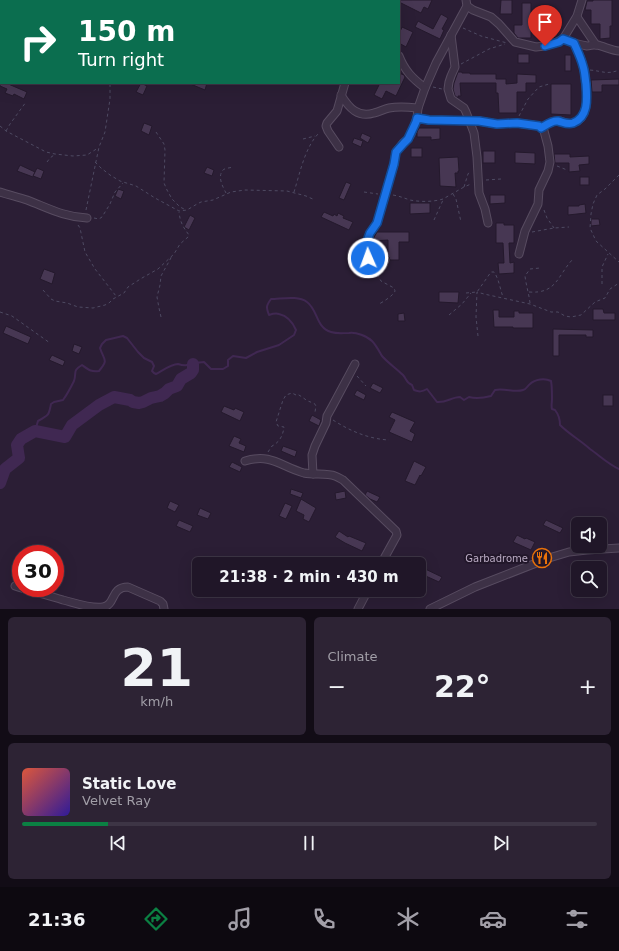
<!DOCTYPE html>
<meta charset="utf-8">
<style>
:root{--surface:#201628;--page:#2d2334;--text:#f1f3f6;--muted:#a29fa8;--line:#3d3545;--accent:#0b8043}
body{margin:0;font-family:"DejaVu Sans",sans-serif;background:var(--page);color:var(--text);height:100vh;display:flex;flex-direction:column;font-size:15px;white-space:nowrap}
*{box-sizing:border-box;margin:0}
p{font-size:13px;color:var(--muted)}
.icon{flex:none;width:22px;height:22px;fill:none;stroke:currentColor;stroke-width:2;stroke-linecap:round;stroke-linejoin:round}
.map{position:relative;height:609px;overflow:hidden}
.sheet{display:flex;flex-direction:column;gap:8px;padding:8px;background:#120c16;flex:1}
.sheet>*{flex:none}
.hud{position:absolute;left:0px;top:0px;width:400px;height:84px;box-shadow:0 4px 16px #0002,0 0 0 1px var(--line);background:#0b6e4f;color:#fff;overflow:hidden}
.tools{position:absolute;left:571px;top:517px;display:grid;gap:8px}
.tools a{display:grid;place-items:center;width:36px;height:36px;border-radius:6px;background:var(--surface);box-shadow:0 4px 16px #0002,0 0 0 1px var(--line);font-size:20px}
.speed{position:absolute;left:12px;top:545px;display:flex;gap:8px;font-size:20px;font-weight:700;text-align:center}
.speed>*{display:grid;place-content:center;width:52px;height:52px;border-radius:50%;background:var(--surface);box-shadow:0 4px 16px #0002,0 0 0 1px var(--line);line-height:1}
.speed .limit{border:6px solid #d22;background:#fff;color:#111}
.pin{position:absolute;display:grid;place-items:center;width:34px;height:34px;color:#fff;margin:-41px -17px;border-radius:50% 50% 50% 0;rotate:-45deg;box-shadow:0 0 4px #0007}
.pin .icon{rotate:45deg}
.me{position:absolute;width:44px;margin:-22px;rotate:358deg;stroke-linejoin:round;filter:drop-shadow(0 0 3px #0008)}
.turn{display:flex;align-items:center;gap:14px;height:84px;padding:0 12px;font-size:18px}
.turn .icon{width:52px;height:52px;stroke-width:2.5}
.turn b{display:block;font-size:28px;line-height:34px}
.big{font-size:30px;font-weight:600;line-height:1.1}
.sheet .widget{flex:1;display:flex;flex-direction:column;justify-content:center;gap:6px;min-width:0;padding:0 14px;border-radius:6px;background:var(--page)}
.sheet .dial{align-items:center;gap:0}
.dial b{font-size:52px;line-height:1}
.song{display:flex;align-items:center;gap:12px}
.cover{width:48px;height:48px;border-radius:6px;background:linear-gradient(135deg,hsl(10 70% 55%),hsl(250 70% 35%))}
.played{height:4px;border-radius:2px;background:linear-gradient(90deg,var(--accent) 15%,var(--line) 15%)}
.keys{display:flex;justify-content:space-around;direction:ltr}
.heat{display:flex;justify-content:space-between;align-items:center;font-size:22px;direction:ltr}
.sheet .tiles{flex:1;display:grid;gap:8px;grid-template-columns:1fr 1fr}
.widget:last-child{grid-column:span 2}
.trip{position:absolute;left:192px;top:557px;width:234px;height:40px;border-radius:6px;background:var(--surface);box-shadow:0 4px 16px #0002,0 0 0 1px var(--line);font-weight:600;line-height:40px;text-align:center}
.menu{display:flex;height:64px;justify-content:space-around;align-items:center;background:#0d0910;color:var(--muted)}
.menu .icon{width:28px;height:28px}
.menu .selected{color:var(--accent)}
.menu b{font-size:18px;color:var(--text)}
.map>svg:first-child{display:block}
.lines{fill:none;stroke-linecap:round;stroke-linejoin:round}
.stream{stroke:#402852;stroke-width:2}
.river{stroke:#402852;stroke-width:12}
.building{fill:#473753;stroke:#24192c}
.minor-casing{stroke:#584c61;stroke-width:9}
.path{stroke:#4e4a62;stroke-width:1;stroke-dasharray:3 3;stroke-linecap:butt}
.minor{stroke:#3d3146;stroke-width:7}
.route-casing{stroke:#114b97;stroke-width:10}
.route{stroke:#1a73e8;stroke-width:7}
.labels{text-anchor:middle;stroke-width:4;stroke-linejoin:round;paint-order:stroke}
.poi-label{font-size:10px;fill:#baabc3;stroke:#22172a;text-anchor:end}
</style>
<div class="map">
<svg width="619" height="609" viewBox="0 0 619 609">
<rect width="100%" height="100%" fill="#2b1e35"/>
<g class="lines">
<path class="stream" d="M35,431L38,421C49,415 49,415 51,404L54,402L63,400C66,396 72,385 74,381C77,372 72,371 82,365C89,370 91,372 99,371C109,359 104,361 100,348L102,344L106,340L123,336L127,338L138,352L144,358L152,362L154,366L152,371L154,373L156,374C162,371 171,364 178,364C181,365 184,366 187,365C193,364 198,362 204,362L211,369H223L228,366V360L233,356L246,358L257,352L279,345L294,335L296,330C293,323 288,316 279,314C276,313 272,314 269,315C266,307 266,306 271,299C281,299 298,295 307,302C318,310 316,328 331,332C337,334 343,333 349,333C356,332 367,336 372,341C376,345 379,351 382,356C388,363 396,368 403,375C407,379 405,382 412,385L414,390C419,392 422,392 427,389L437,402C446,403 452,397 460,397L464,400L469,397C477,399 483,398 491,396L495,390C505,388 515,393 523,390C527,389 527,386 530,384C535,379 545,378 551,381C552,386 552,393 552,399C552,403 551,405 552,409L555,410C559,415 560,419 560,425C569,434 580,440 590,449C600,456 608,464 619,469"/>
<polyline class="river" points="0,483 5,469 19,458 17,445 21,439 35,431 65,437 72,425 99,405 114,397 130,400 133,402 139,403 143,402 151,398 160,396 165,393 169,389 177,386 181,379 191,373 193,370 193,364"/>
</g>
<g class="building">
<polygon points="399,0 432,0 428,9 424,7 421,13 399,2"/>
<polygon points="501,0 512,0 512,14 500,14"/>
<polygon points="593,0 612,0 612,26 610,26 610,38 600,39 600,24 591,24 591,10 585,10 587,1 593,1"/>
<polygon points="522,3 531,3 531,38 518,38 514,33 514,25 522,25"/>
<polygon points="441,14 448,18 442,29 444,30 440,39 415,27 418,21 433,29"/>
<polygon points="402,27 413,32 406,47 399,43 399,34"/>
<polygon points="552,27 558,27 557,36 552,39 551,38"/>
<rect x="518" y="54" width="11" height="9"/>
<rect x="565" y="55" width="6" height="16"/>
<polygon points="458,72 462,72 462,73 470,73 470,74 496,74 496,79 506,79 506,84 517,83 517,74 536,75 536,83 526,83 526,92 517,92 517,113 499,113 498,93 496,93 496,83 460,83 461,96 458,96 458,98 455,96 453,89 454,83"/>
<polygon points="399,73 404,75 405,77 396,96 386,91 382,99 374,95 380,83 399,83"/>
<polygon points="619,79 619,85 602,85 602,92 592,92 591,80"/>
<polygon points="0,83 6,83 27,92 24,99 14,94 13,96 5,93 7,89 0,86"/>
<polygon points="141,83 147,86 143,95 136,92"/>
<polygon points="188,83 207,83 205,90"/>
<polygon points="551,84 571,84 571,115 551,114"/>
<polygon points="144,123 152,126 149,135 141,131"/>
<polygon points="419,128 440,128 440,139 431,140 431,137 417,137 417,132"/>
<polygon points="362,133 371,137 368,143 360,138"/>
<polygon points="354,138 363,141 361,147 352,143"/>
<rect x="411" y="148" width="11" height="9"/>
<rect x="483" y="151" width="12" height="12"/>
<polygon points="515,152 535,153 535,164 515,163"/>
<polygon points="554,154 570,154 570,157 589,156 589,164 579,165 580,171 569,172 569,163 555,163"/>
<polygon points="458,157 459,171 458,171 458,173 455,173 456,187 440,186 439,158"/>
<polygon points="20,165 35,172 33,177 17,171"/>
<polygon points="207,167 214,170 212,176 204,173"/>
<polygon points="37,168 44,171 41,179 33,176"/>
<rect x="580" y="177" width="9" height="8"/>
<polygon points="346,182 351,184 344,200 339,198"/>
<polygon points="118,189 124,191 121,199 115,196"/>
<polygon points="490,195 505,195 505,203 490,204"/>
<polygon points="410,203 430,203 430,213 410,214"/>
<polygon points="585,204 586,213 568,215 568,206 579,206 579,205"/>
<polygon points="324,212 333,216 334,214 337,216 338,213 344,216 343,218 353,222 349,230 321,217"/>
<polygon points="190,215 195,218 189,230 184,227"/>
<polygon points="591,219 599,219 600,225 591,226"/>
<polygon points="496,223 504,223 504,225 514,225 514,243 509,243 510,263 514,262 514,273 499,274 498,263 504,263 503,243 496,243"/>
<polygon points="377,232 409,232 409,242 399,242 399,260 390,260 389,257 386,255 386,252 388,252 388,240 372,241"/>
<polygon points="44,269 55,273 52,284 40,279"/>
<polygon points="439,292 459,292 458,303 439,302"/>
<polygon points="593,309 603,309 604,313 615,313 615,320 593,320"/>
<polygon points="493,310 499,310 499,317 514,317 514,311 519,311 519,313 533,313 533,328 513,328 513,327 494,327"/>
<polygon points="404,313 405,321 398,321 398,314"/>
<polygon points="6,326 31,337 28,344 3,333"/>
<polygon points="553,329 593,330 593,337 586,337 586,335 559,335 559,356 553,356"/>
<polygon points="74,344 82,347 79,354 72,351"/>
<polygon points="52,355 65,361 63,366 49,360"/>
<polygon points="373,383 383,388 380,393 370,388"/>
<polygon points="357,390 366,395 364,400 354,395"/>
<rect x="603" y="395" width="10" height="11"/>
<polygon points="224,406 234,410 235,408 244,412 240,421 221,412"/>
<polygon points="392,412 415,422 410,431 415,434 412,442 389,432 395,420 389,417"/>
<polygon points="312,415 321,420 319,426 309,421"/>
<polygon points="234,436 241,439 239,443 246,446 244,452 229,446"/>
<polygon points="283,446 297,451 295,457 281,451"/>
<polygon points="414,461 426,467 421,476 420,475 415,485 405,481"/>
<polygon points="232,462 242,467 240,472 229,467"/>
<polygon points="291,489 303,493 301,498 290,494"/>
<polygon points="345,491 346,498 336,500 335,493"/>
<polygon points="367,491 380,497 377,502 370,499 365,495"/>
<polygon points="301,499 316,508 309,522 303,519 304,515 296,511"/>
<polygon points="170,501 179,505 175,512 167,508"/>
<polygon points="285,503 292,506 286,519 279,516"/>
<polygon points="200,508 211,513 208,519 197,515"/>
<polygon points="179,520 193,526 190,532 176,526"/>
<polygon points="546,520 563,528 560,533 543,525"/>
<polygon points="339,531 348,537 349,536 366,543 362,551 345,543 335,537"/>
<polygon points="517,535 525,539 526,538 535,542 531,550 513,542"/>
<polygon points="419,566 442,577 439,582 419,573"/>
</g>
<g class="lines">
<g class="minor-casing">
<g id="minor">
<polyline points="123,0 125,1"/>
<polyline points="131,1 132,0"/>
<polyline points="363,1 364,0"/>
<polyline points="393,1 394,0"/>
<polyline points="467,6 473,10 491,17 499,24 515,42 536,47 545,46 555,43 563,39 577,16 582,0"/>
<polyline points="577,17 596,45"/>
<polyline points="451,35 455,67 451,76 449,82 448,89 451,99 464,108 466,112 474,133 477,157 479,193 485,209 488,223"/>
<path d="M574,43C578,44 582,45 587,46C590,46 594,44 597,45C603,46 613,51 619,51"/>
<path d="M399,56C405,71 412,78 425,88L436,63L467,6L466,0"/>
<polyline points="425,88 418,108 417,118 429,120 479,121 497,124 517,123 539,126 544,131 548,146 550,162 548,171 539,190 538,204 525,231 519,254"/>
<path d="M341,95C349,108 358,118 374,113C379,112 384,109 389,108C399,106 408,107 418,108"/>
<path d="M541,128C546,125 552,120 558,121C563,121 567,125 573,123C589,118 587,98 586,84C585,78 585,72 583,66C581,58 577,50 574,43L563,39"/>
<polyline points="339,147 328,131 326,126 327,123 337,111 345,83"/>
<path d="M0,192C9,195 18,197 27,200C48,208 64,217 87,218"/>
<polyline points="385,260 377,260 369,258 365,254 364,249 370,233 377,223 394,164 396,152 403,143 408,139 411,134 417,118"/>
<path d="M245,461C272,453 281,467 304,473C314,475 327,473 335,476C338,477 341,479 343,480L396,531L397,535L381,564"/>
<polyline points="313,474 312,455 315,446 326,423 327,416 332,407 355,364"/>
<path d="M15,586C31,591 47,595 63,600C75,603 91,609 103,607C116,605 110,587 128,587L160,601L163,604L164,609"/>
<polyline points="358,609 368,590"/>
<polyline points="430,609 475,587 549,558 569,552 587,550 619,548"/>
</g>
</g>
<g class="path">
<polyline points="213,0 214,1"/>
<polyline points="282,0 283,1"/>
<polyline points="463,28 481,36 507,43"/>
<polyline points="461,64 489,49 505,44"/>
<path d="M590,70C602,71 607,75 619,70"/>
<polyline points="365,83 370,85"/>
<polyline points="433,87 442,89"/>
<polyline points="519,116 528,99 539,87 549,84"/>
<polyline points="0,126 6,131 46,152 55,154 73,156 87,155 98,148"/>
<polyline points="6,131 10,124 26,102"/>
<polyline points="156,132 164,144 165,150 164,183 167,190 172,199 180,207 186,210"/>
<polyline points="303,139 315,136"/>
<polyline points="47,162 50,158 54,155"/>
<polyline points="95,162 101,168 110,175 120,181 136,186 155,198 179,211 187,210 197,204 201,202 213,200 231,192 245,190 287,191 306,196 315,200"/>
<polyline points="557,166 567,170"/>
<polyline points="619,175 605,189 597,195 593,204 591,214 590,228 596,241 619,262"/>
<polyline points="486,180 501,179"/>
<polyline points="464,187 468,174 470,171"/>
<path d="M294,192C300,173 305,146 320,132"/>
<polyline points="364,192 378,194"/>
<path d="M226,193C223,187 217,177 223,170C225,168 230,168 233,167"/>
<polyline points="453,194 456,199 461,222"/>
<path d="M393,195C399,196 404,198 410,200C420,202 433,202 443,199L464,187L471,184"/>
<polyline points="86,210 99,147 105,132 110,99 110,83"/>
<polyline points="544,210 547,218 554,228"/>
<polyline points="94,218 99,219 102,217 110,204 115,192 123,183"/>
<polyline points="434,220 443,200"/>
<polyline points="78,225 80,228 85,252 95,269 116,296"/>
<polyline points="532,232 554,228 569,227"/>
<path d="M378,268V276L381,281L394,288C394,289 395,290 395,291C394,295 383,302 379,304"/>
<polyline points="602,284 602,267 608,254"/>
<path d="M43,290L51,299L55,301L67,303L78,307L93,308L105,305L109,303L113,299L124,293L128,287L142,278L158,269L174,254L180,244L188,237L189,235C183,227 180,222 179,212"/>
<path d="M529,292C557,294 557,276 573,259"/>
<path d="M466,293L477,292L491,272H494C499,279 500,289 503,297"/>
<path d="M530,303C529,294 526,285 525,276L530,269L540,268"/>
<polyline points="0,312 12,316 50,343"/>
<polyline points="449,315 462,304 471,293"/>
<polyline points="161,317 159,308 157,297 160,285 161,276 172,256"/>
<polyline points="478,336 476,317 477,292 484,294 530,304 551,312 558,312 565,316 571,317 581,315 595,302 605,298 610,289 619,283"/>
<polyline points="357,376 366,386"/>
<path d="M333,420C350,431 369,439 389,440"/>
<path d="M268,452L272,446C280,442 283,435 284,427L278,426L276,422L283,400L286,395L292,393L296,395L297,394C305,398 305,401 314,403L316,406L315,412"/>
</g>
<use href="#minor" class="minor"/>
</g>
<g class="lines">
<g class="route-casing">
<path id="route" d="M368,258L365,254L364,249L370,233L377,223L394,164L396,152L404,143L408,139L416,122L417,118L429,120L479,121L497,124L517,123L539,126L541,128C546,125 552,120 558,121C563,122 567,125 573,123C589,117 587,98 586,84C585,78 585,72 583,66C581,58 577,50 574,43L563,39L559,42L545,46"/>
</g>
<use href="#route" class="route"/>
</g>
<defs>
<g id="restaurant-ring" transform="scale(1)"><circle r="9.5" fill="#22172a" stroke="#e8710a" stroke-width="1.5"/><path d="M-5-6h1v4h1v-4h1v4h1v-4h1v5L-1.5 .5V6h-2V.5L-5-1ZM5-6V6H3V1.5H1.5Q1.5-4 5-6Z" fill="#e8710a"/></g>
</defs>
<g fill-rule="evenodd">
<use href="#restaurant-ring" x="542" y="558"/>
</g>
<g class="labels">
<g class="poi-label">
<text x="528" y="562">Garbadrome</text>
</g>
</g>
</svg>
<div class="tools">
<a><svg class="icon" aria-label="sound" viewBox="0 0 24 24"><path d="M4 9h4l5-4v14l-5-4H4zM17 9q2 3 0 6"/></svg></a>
<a><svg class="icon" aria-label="search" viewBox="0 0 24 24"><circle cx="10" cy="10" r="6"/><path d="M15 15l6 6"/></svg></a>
</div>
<div class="speed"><div class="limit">30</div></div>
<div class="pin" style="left:545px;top:46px;background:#d93025"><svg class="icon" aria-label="arrive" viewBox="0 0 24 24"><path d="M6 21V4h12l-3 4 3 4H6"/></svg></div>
<svg class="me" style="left:368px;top:258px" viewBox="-20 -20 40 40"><circle r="17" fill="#1a73e8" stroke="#fff" stroke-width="3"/><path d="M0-11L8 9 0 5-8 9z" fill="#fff"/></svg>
<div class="trip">21:38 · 2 min · 430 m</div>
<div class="hud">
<div class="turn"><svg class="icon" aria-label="right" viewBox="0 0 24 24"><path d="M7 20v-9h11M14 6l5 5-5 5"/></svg><div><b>150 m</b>Turn right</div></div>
</div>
</div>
<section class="sheet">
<div class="tiles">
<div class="widget dial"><b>21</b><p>km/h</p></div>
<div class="widget"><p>Climate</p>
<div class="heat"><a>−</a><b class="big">22°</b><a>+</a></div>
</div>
<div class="widget">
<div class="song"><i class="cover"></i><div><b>Static Love</b><p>Velvet Ray</p></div></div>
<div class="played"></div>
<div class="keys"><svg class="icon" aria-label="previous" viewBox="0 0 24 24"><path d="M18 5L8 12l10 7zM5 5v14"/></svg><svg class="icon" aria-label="pause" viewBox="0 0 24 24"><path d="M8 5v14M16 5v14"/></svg><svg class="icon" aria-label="next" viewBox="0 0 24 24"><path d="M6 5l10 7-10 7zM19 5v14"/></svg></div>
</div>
</div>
</section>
<nav class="menu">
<b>21:36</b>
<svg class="icon selected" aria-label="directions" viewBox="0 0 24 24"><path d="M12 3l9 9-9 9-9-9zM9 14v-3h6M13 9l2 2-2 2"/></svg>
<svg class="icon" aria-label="music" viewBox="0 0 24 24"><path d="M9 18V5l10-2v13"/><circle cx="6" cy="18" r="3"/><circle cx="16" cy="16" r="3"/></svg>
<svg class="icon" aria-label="phone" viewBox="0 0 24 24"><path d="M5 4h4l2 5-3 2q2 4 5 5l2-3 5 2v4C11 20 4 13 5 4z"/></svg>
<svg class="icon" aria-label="climate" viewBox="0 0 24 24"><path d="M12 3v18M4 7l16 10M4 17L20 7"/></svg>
<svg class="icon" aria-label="car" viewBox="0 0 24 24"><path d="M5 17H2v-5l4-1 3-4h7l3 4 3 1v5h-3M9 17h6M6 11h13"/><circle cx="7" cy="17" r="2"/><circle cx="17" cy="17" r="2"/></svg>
<svg class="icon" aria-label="filters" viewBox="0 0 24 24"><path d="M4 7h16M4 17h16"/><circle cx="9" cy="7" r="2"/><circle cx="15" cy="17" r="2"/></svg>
</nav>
